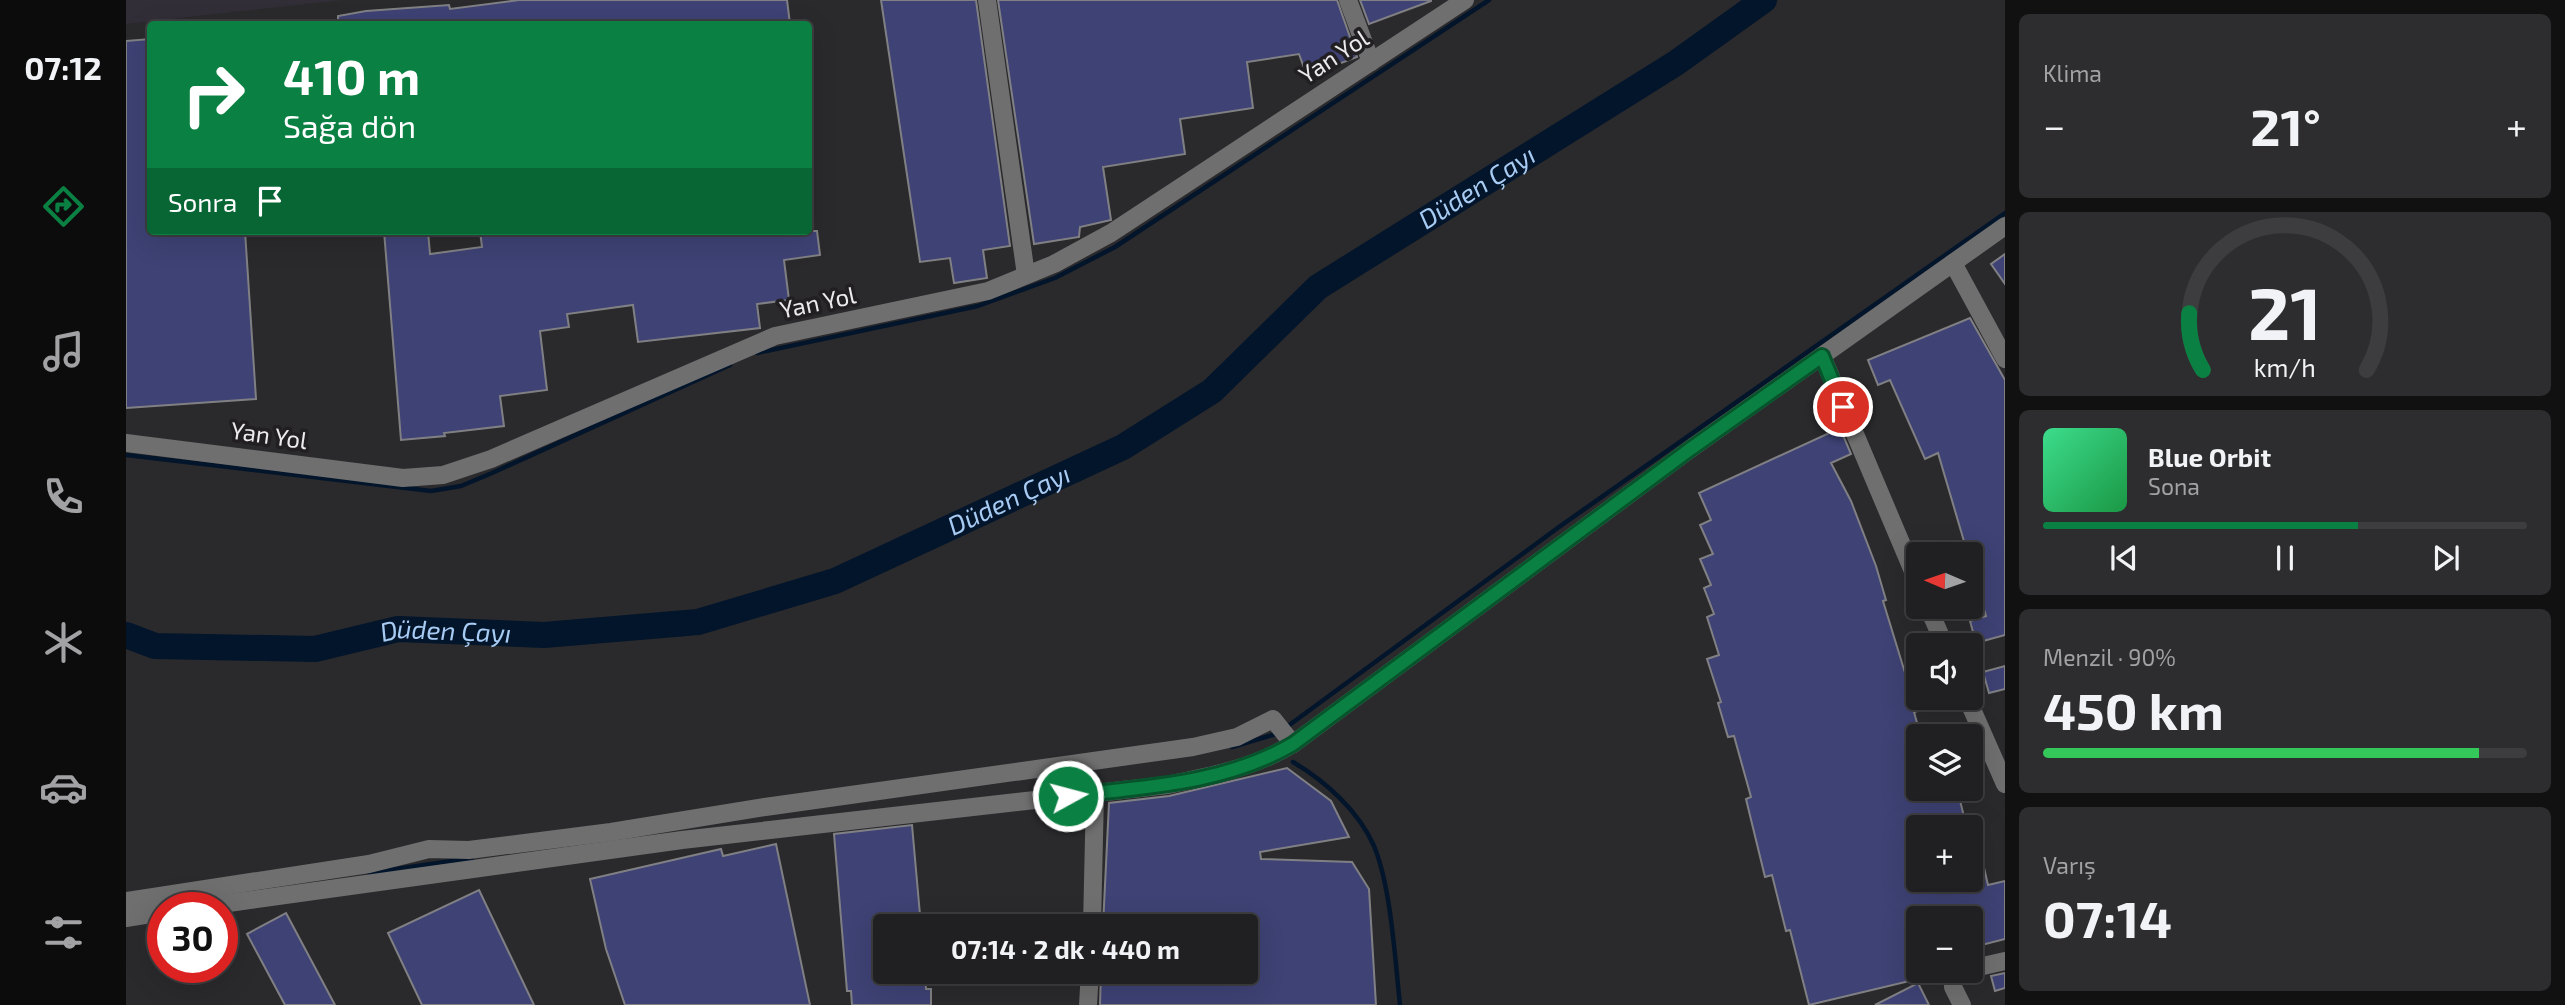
<!DOCTYPE html>
<html lang="tr">
<meta charset="utf-8">
<style>
:root{--surface:#201f21;--page:#2d2c2e;--text:#f1f3f6;--muted:#a2a2a5;--line:#3d3d3f;--accent:#0b8043}
body{margin:0;font-family:"Exo 2",sans-serif;background:var(--page);color:var(--text);height:100vh;display:flex;flex-direction:column;font-size:26px;white-space:nowrap}
*{box-sizing:border-box;margin:0}
p{font-size:23px;color:var(--muted)}
.icon{flex:none;width:38px;height:38px;fill:none;stroke:currentColor;stroke-width:2;stroke-linecap:round;stroke-linejoin:round}
.map{position:relative;flex:1;overflow:hidden}
.side{display:flex;flex-direction:column;gap:14px;padding:14px;background:#121112;width:560px}
.side>*{flex:none}
.guide{position:absolute;left:21px;top:21px;width:665px;height:214px;border-radius:7px;box-shadow:0 7px 28px #0002,0 0 0 2px var(--line);background:#0b8043;color:#fff;overflow:hidden}
.needle{width:46px;rotate:272deg}
.buttons{position:absolute;left:1780px;top:542px;display:grid;gap:14px}
.buttons a{display:grid;place-items:center;width:77px;height:77px;border-radius:7px;background:var(--surface);box-shadow:0 7px 28px #0002,0 0 0 2px var(--line);font-size:35px}
.speed{position:absolute;left:21px;top:892px;display:flex;gap:14px;font-size:35px;font-weight:700;text-align:center}
.speed>*{display:grid;place-content:center;width:91px;height:91px;border-radius:50%;background:var(--surface);box-shadow:0 7px 28px #0002,0 0 0 2px var(--line);line-height:1}
.speed .limit{border:10px solid #d22;background:#fff;color:#111}
.pin{position:absolute;display:grid;place-items:center;width:60px;height:60px;color:#fff;margin:-30px;border:4px solid #fff;border-radius:50%;box-shadow:0 2px 7px #0007}
.me{position:absolute;width:77px;margin:-38px;rotate:83deg;stroke-linejoin:round;filter:drop-shadow(0 0 5px #0008)}
.turn{display:flex;align-items:center;gap:24px;height:147px;padding:0 21px;font-size:32px}
.turn .icon{width:91px;height:91px;stroke-width:2.5}
.turn b{display:block;font-size:49px;line-height:60px}
.then{display:flex;align-items:center;height:66px;padding:0 21px;background:#0003;gap:14px;font-size:26px}
.big{font-size:52px;font-weight:700;line-height:1.1}
.side .widget{flex:1;display:flex;flex-direction:column;justify-content:center;gap:10px;min-width:0;padding:0 24px;border-radius:10px;background:var(--page)}
.side .dial{align-items:center;gap:0}
.dial svg{height:182px;overflow:visible;fill:none;stroke:var(--line);stroke-width:7;stroke-linecap:round;text-anchor:middle}
.dial text{fill:var(--text);stroke:none}
.song{display:flex;align-items:center;gap:21px}
.cover{width:84px;height:84px;border-radius:10px;background:linear-gradient(135deg,hsl(150 70% 55%),hsl(140 70% 35%))}
.played{height:7px;border-radius:4px;background:linear-gradient(90deg,var(--accent) 65%,var(--line) 65%)}
.keys{display:flex;justify-content:space-around;direction:ltr}
.heat{display:flex;justify-content:space-between;align-items:center;font-size:38px;direction:ltr}
.charge{height:10px;border-radius:5px;background:linear-gradient(90deg,#34c759 90%,var(--line) 0)}
.trip{position:absolute;left:747px;top:914px;width:385px;height:70px;border-radius:7px;background:var(--surface);box-shadow:0 7px 28px #0002,0 0 0 2px var(--line);font-weight:700;line-height:70px;text-align:center}
main{display:flex;flex:1;min-height:0}
.dock{display:flex;flex-direction:column;width:126px;justify-content:space-around;align-items:center;background:#0d0c0d;color:var(--muted)}
.dock .icon{width:49px;height:49px}
.dock .active{color:var(--accent)}
.dock b{font-size:32px;color:var(--text)}
.map>svg:first-child{display:block}
.built{fill:#322e37}
.lines{fill:none;stroke-linecap:round;stroke-linejoin:round}
.stream{stroke:#02152b;stroke-width:4.5}
.river{stroke:#02152b;stroke-width:26}
.building{fill:#3e4274;stroke:#808084;stroke-width:2}
.minor{stroke:#706f70;stroke-width:18}
.route-casing{stroke:#07532c;stroke-width:18}
.route{stroke:#0b8043;stroke-width:12}
.labels{text-anchor:middle;stroke-width:7;stroke-linejoin:round;paint-order:stroke}
.street-label{font-size:24px;fill:#ebeaed;stroke:#211f22}
.water-label{font-size:26px;font-style:italic;fill:#a7cbf3;stroke:#211f22}
</style>
<main>
<nav class="dock">
<b>07:12</b>
<svg class="icon active" aria-label="directions" viewBox="0 0 24 24"><path d="M12 3l9 9-9 9-9-9zM9 14v-3h6M13 9l2 2-2 2"/></svg>
<svg class="icon" aria-label="music" viewBox="0 0 24 24"><path d="M9 18V5l10-2v13"/><circle cx="6" cy="18" r="3"/><circle cx="16" cy="16" r="3"/></svg>
<svg class="icon" aria-label="phone" viewBox="0 0 24 24"><path d="M5 4h4l2 5-3 2q2 4 5 5l2-3 5 2v4C11 20 4 13 5 4z"/></svg>
<svg class="icon" aria-label="climate" viewBox="0 0 24 24"><path d="M12 3v18M4 7l16 10M4 17L20 7"/></svg>
<svg class="icon" aria-label="car" viewBox="0 0 24 24"><path d="M5 17H2v-5l4-1 3-4h7l3 4 3 1v5h-3M9 17h6M6 11h13"/><circle cx="7" cy="17" r="2"/><circle cx="17" cy="17" r="2"/></svg>
<svg class="icon" aria-label="filters" viewBox="0 0 24 24"><path d="M4 7h16M4 17h16"/><circle cx="9" cy="7" r="2"/><circle cx="15" cy="17" r="2"/></svg>
</nav>
<div class="map">
<svg width="1879" height="1005" viewBox="0 0 1879 1005">
<rect width="100%" height="100%" fill="#2a292c"/>
<polygon class="built" points="0,0 217,0 0,24"/>
<g class="lines">
<g class="stream">
<polyline points="631,353 852,306 929,278 989,247 1363,0"/>
<polyline points="0,455 305,491 335,486 366,473 604,365"/>
<polyline points="1162,726 1433,527 1879,213"/>
<polyline points="1106,747 1150,734"/>
<path d="M1167,762C1199,781 1232,810 1248,846C1265,887 1269,959 1274,1005"/>
<polyline points="243,873 346,858"/>
</g>
<path class="river" id="s1" d="M0,635L29,646L189,649L272,629L418,635L572,622L709,581L997,447L1086,391L1192,287L1550,63L1638,0"/>
</g>
<g class="building">
<polygon points="393,0 661,0 664,24 212,24 212,16 240,11 323,5 324,9"/>
<polygon points="755,0 850,0 884,246 857,250 861,278 828,283 824,258 794,262"/>
<polygon points="872,0 1211,0 1231,57 1181,76 1173,54 1121,62 1127,108 1054,119 1059,154 977,167 985,220 954,227 953,237 908,244"/>
<polygon points="1234,0 1305,0 1305,1 1243,24"/>
<polygon points="24,39 24,231 119,231 130,399 0,408 0,41"/>
<polygon points="258,231 302,231 304,254 356,247 354,231 691,231 694,255 658,260 663,300 631,304 634,328 512,342 507,305 441,314 443,327 414,331 421,390 374,396 378,426 318,433 319,436 275,440"/>
<polygon points="1879,254 1879,284 1865,264"/>
<polygon points="1844,318 1879,380 1879,635 1850,643 1844,621 1860,616 1812,453 1799,459 1764,380 1752,385 1742,360"/>
<polygon points="1714,428 1725,454 1705,463 1725,501 1750,566 1760,600 1757,601 1784,689 1792,687 1792,698 1824,698 1824,702 1788,712 1795,737 1792,737 1792,789 1831,789 1841,828 1792,828 1792,880 1844,880 1844,830 1849,829 1862,885 1879,881 1879,939 1844,948 1844,919 1792,919 1792,979 1683,1005 1664,930 1660,931 1646,875 1639,877 1620,799 1625,797 1608,736 1602,737 1592,703 1595,702 1581,659 1593,655 1581,617 1588,614 1578,588 1585,585 1574,559 1587,554 1574,525 1585,520 1573,493"/>
<polygon points="1879,666 1879,689 1863,693 1857,672"/>
<polygon points="1161,768 1205,801 1223,837 1134,852 1135,859 1226,862 1243,889 1250,1005 974,1005 975,971 1120,971 1120,926 977,926 983,803 1043,796"/>
<polygon points="786,825 795,926 760,926 760,971 799,971 800,989 805,989 805,1005 726,1005 725,991 721,991 708,834"/>
<polygon points="650,844 684,1005 499,1005 480,949 464,879 595,849 597,856"/>
<polygon points="353,890 408,1005 296,1005 262,933"/>
<polygon points="160,913 209,1005 159,1005 121,934"/>
<polygon points="1879,973 1879,988 1869,991 1865,976"/>
<polygon points="1792,983 1803,1005 1749,1005"/>
</g>
<g class="lines">
<g class="minor">
<polyline points="861,0 900,275"/>
<polyline points="1222,0 1245,62"/>
<polyline points="1827,263 1879,359"/>
<polyline points="1696,356 1792,583"/>
<polyline points="0,443 277,478 317,475 365,459 649,336 862,291 928,264 985,233 1339,0"/>
<polyline points="1802,607 1819,646"/>
<polyline points="1841,698 1879,784"/>
<polyline points="0,901 243,864 303,849 343,850 485,832 639,807 1067,747 1111,737 1147,719 1167,744"/>
<path d="M67,908L556,840L1041,785C1086,776 1127,768 1167,744L1563,450L1879,226"/>
<polyline points="0,918 37,912"/>
<polyline points="966,926 969,793"/>
<polyline points="1844,969 1879,961"/>
<polyline points="962,1005 964,971"/>
<polyline points="1836,1005 1827,987 1827,973 1836,971"/>
</g>
</g>
<g class="lines">
<g class="route-casing">
<path id="route" d="M942,796C1018,787 1099,784 1167,744L1563,450L1696,356L1717,407"/>
</g>
<use href="#route" class="route"/>
</g>
<g class="labels">
<g class="street-label">
<text transform="translate(1208 57) rotate(-33)" y="8">Yan Yol</text>
<text transform="translate(692 303) rotate(-12)" y="8">Yan Yol</text>
<text transform="translate(143 436) rotate(8)" y="8">Yan Yol</text>
</g>
<g class="water-label">
<text dy="9" stroke="none"><textPath href="#s1" startOffset="1479">Düden Çayı</textPath></text>
<text dy="9" stroke="none"><textPath href="#s1" startOffset="912">Düden Çayı</textPath></text>
<text dy="9" stroke="none"><textPath href="#s1" startOffset="324">Düden Çayı</textPath></text>
</g>
</g>
</svg>
<div class="buttons">
<a><svg class="needle" viewBox="-14 -14 28 28"><path d="M0-13l5 13h-10z" fill="#e53935"/><path d="M0 13l5-13h-10z" fill="#a2a2a5"/></svg></a>
<a><svg class="icon" aria-label="sound" viewBox="0 0 24 24"><path d="M4 9h4l5-4v14l-5-4H4zM17 9q2 3 0 6"/></svg></a>
<a><svg class="icon" aria-label="layers" viewBox="0 0 24 24"><path d="M12 4l9 5-9 5-9-5zM3 14l9 5 9-5"/></svg></a>
<a>+</a>
<a>−</a>
</div>
<div class="speed"><div class="limit">30</div></div>
<div class="pin" style="left:1717px;top:407px;background:#d93025"><svg class="icon" aria-label="arrive" viewBox="0 0 24 24"><path d="M6 21V4h12l-3 4 3 4H6"/></svg></div>
<svg class="me" style="left:942px;top:796px" viewBox="-20 -20 40 40"><circle r="17" fill="#0b8043" stroke="#fff" stroke-width="3"/><path d="M0-11L8 9 0 5-8 9z" fill="#fff"/></svg>
<div class="trip">07:14 · 2 dk · 440 m</div>
<div class="guide">
<div class="turn"><svg class="icon" aria-label="right" viewBox="0 0 24 24"><path d="M7 20v-9h11M14 6l5 5-5 5"/></svg><div><b>410 m</b>Sağa dön</div></div>
<div class="then">Sonra<svg class="icon" aria-label="arrive" viewBox="0 0 24 24"><path d="M6 21V4h12l-3 4 3 4H6"/></svg></div>
</div>
</div>
<section class="side">
<div class="widget"><p>Klima</p>
<div class="heat"><a>−</a><b class="big">21°</b><a>+</a></div>
</div>
<div class="widget dial"><svg viewBox="0 0 100 80">
<path d="M14 69A42 42 0 1 1 86 69"/>
<path d="M14 69A42 42 0 0 1 8 44" stroke="#0b8043"/>
<text x="50" y="56" font-size="32" font-weight="700">21</text>
<text x="50" y="72" font-size="11">km/h</text>
</svg></div>
<div class="widget">
<div class="song"><i class="cover"></i><div><b>Blue Orbit</b><p>Sona</p></div></div>
<div class="played"></div>
<div class="keys"><svg class="icon" aria-label="previous" viewBox="0 0 24 24"><path d="M18 5L8 12l10 7zM5 5v14"/></svg><svg class="icon" aria-label="pause" viewBox="0 0 24 24"><path d="M8 5v14M16 5v14"/></svg><svg class="icon" aria-label="next" viewBox="0 0 24 24"><path d="M6 5l10 7-10 7zM19 5v14"/></svg></div>
</div>
<div class="widget"><p>Menzil · 90%</p><b class="big">450 km</b><div class="charge"></div></div>
<div class="widget"><p>Varış</p><b class="big">07:14</b></div>
</section>
</main>
